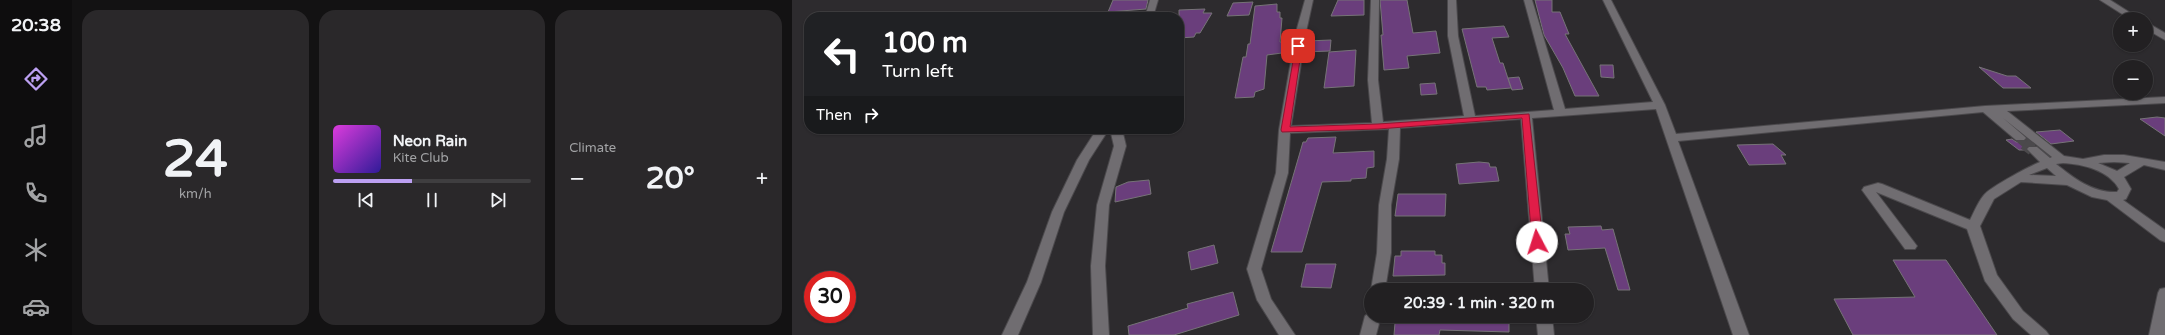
<!DOCTYPE html>
<meta charset="utf-8">
<style>
:root{--surface:#222022;--page:#2a282a;--text:#f1f3f6;--muted:#a2a3a5;--line:#3f3e40;--accent:#bca0f2}
body{margin:0;font-family:"Varela Round",sans-serif;background:var(--page);color:var(--text);height:100vh;display:flex;flex-direction:column;font-size:15px;white-space:nowrap}
*{box-sizing:border-box;margin:0}
p{font-size:13px;color:var(--muted)}
.icon{flex:none;width:22px;height:22px;fill:none;stroke:currentColor;stroke-width:2;stroke-linecap:round;stroke-linejoin:round}
.map{position:relative;flex:1;overflow:hidden}
.drawer{display:flex;flex-direction:column;gap:10px;padding:10px;background:#131213;width:720px}
.drawer>*{flex:none}
.top-card{position:absolute;left:12px;top:12px;width:380px;height:122px;border-radius:16px;box-shadow:0 1px 3px #0004,0 0 0 1px var(--line);background:#202124;color:#fff;overflow:hidden}
.fabs{position:absolute;left:1321px;top:12px;display:grid;gap:8px}
.fabs a{display:grid;place-items:center;width:40px;height:40px;border-radius:50%;background:var(--surface);box-shadow:0 1px 3px #0004,0 0 0 1px var(--line);font-size:20px}
.speed{position:absolute;left:12px;top:271px;display:flex;gap:8px;font-size:20px;font-weight:700;text-align:center}
.speed>*{display:grid;place-content:center;width:52px;height:52px;border-radius:50%;background:var(--surface);box-shadow:0 1px 3px #0004,0 0 0 1px var(--line);line-height:1}
.speed .limit{border:6px solid #d22;background:#fff;color:#111}
.pin{position:absolute;display:grid;place-items:center;width:34px;height:34px;color:#fff;margin:-17px;border-radius:8px;box-shadow:0 2px 6px #0006}
.me{position:absolute;width:44px;margin:-22px;rotate:355deg;stroke-linejoin:round;filter:drop-shadow(0 0 3px #0008)}
.turn{display:flex;align-items:center;gap:14px;height:84px;padding:0 12px;font-size:18px}
.turn .icon{width:52px;height:52px;stroke-width:2.5}
.turn b{display:block;font-size:28px;line-height:34px}
.then{display:flex;align-items:center;height:38px;padding:0 12px;background:#0003;gap:8px;font-size:15px}
.big{font-size:30px;font-weight:800;line-height:1.1}
.drawer .tile{flex:1;display:flex;flex-direction:column;justify-content:center;gap:6px;min-width:0;padding:0 14px;border-radius:16px;background:var(--page)}
.drawer .dial{align-items:center;gap:0}
.dial b{font-size:52px;line-height:1}
.song{display:flex;align-items:center;gap:12px}
.cover{width:48px;height:48px;border-radius:6px;background:linear-gradient(135deg,hsl(300 70% 55%),hsl(250 70% 35%))}
.played{height:4px;border-radius:2px;background:linear-gradient(90deg,var(--accent) 40%,var(--line) 40%)}
.keys{display:flex;justify-content:space-around;direction:ltr}
.heat{display:flex;justify-content:space-between;align-items:center;font-size:22px;direction:ltr}
.drawer .tiles{flex:1;display:grid;gap:10px;grid-template-columns:repeat(3,1fr)}
.trip{position:absolute;left:572px;top:283px;width:230px;height:40px;border-radius:20px;background:var(--surface);box-shadow:0 1px 3px #0004,0 0 0 1px var(--line);font-weight:800;line-height:40px;text-align:center}
main{display:flex;flex:1;min-height:0}
.menu{display:flex;flex-direction:column;width:72px;justify-content:space-around;align-items:center;background:#0e0d0e;color:var(--muted)}
.menu .icon{width:28px;height:28px}
.menu .selected{color:var(--accent)}
.menu b{font-size:18px;color:var(--text)}
.map>svg:first-child{display:block}
.building{fill:#6a3e7c;stroke:#767377}
.lines{fill:none;stroke-linecap:round;stroke-linejoin:round}
.minor-tunnel-far1{stroke:#4b494c;stroke-width:10;stroke-dasharray:10 5;stroke-linecap:butt}
.minor-tunnel{stroke:#4b494c;stroke-width:14;stroke-dasharray:14 6;stroke-linecap:butt}
.minor-casing{stroke:#4b494c;stroke-width:2}
.minor{fill:#706d71;fill-rule:evenodd}
.route{fill:#e11d48;stroke:#92132f}
</style>
<main>
<nav class="menu">
<b>20:38</b>
<svg class="icon selected" aria-label="directions" viewBox="0 0 24 24"><path d="M12 3l9 9-9 9-9-9zM9 14v-3h6M13 9l2 2-2 2"/></svg>
<svg class="icon" aria-label="music" viewBox="0 0 24 24"><path d="M9 18V5l10-2v13"/><circle cx="6" cy="18" r="3"/><circle cx="16" cy="16" r="3"/></svg>
<svg class="icon" aria-label="phone" viewBox="0 0 24 24"><path d="M5 4h4l2 5-3 2q2 4 5 5l2-3 5 2v4C11 20 4 13 5 4z"/></svg>
<svg class="icon" aria-label="climate" viewBox="0 0 24 24"><path d="M12 3v18M4 7l16 10M4 17L20 7"/></svg>
<svg class="icon" aria-label="car" viewBox="0 0 24 24"><path d="M5 17H2v-5l4-1 3-4h7l3 4 3 1v5h-3M9 17h6M6 11h13"/><circle cx="7" cy="17" r="2"/><circle cx="17" cy="17" r="2"/></svg>
</nav>
<section class="drawer">
<div class="tiles">
<div class="tile dial"><b>24</b><p>km/h</p></div>
<div class="tile">
<div class="song"><i class="cover"></i><div><b>Neon Rain</b><p>Kite Club</p></div></div>
<div class="played"></div>
<div class="keys"><svg class="icon" aria-label="previous" viewBox="0 0 24 24"><path d="M18 5L8 12l10 7zM5 5v14"/></svg><svg class="icon" aria-label="pause" viewBox="0 0 24 24"><path d="M8 5v14M16 5v14"/></svg><svg class="icon" aria-label="next" viewBox="0 0 24 24"><path d="M6 5l10 7-10 7zM19 5v14"/></svg></div>
</div>
<div class="tile"><p>Climate</p>
<div class="heat"><a>−</a><b class="big">20°</b><a>+</a></div>
</div>
</div>
</section>
<div class="map">
<svg width="1373" height="335" viewBox="0 0 1373 335">
<rect width="100%" height="100%" fill="#2d2b2e"/>
<g class="building">
<polygon points="321,0 356,0 354,9 316,12"/>
<polygon points="546,0 572,0 572,15 539,16"/>
<polygon points="588,0 615,0 621,33 644,31 648,53 615,56 617,68 592,70 589,35 591,35"/>
<polygon points="743,0 760,0 760,12 768,12 777,34 773,34 807,96 783,96 771,68 752,35"/>
<polygon points="461,2 457,15 435,16 441,3"/>
<polygon points="485,4 485,12 488,12 488,18 490,18 488,42 490,42 490,53 475,55 472,89 463,92 462,97 443,98 451,57 454,57 456,44 458,44 463,6"/>
<polygon points="413,9 411,13 420,13 408,33 404,33 402,37 387,38 387,10"/>
<polygon points="712,26 717,37 700,38 708,63 711,63 719,88 695,90 694,87 685,87 670,29"/>
<polygon points="539,40 538,51 512,52 514,41"/>
<polygon points="564,50 562,86 532,88 537,52"/>
<polygon points="808,65 821,65 822,78 809,77"/>
<polygon points="1187,67 1215,76 1224,76 1239,88 1211,88"/>
<polygon points="727,77 731,89 720,90 716,78"/>
<polygon points="643,83 645,94 629,95 628,84"/>
<polygon points="1365,117 1373,118 1373,136 1348,119"/>
<polygon points="1268,130 1282,141 1259,144 1244,132"/>
<polygon points="544,137 541,153 582,151 582,167 575,168 574,178 559,179 559,181 530,182 510,252 479,252 511,142 514,142 516,138"/>
<polygon points="1220,139 1224,142 1232,142 1235,139 1243,146 1237,146 1234,150 1227,150 1214,140"/>
<polygon points="981,144 994,155 989,155 994,164 957,165 945,145"/>
<polygon points="687,162 697,163 698,167 704,167 707,181 667,184 664,164"/>
<polygon points="357,180 359,194 323,202 324,187 336,182"/>
<polygon points="606,194 654,194 653,216 603,216"/>
<polygon points="809,226 810,230 821,229 838,290 826,290 813,248 776,250 773,234 778,234 776,227"/>
<polygon points="422,245 426,263 399,270 396,252"/>
<polygon points="609,251 643,251 643,255 650,255 650,263 653,263 653,275 601,276 603,256 609,256"/>
<polygon points="1101,260 1154,260 1205,335 1061,335 1042,299 1123,297"/>
<polygon points="514,264 544,264 539,288 509,287"/>
<polygon points="441,292 447,315 382,335 337,335 336,326 396,308 395,304"/>
<polygon points="662,316 717,316 717,332 648,330 647,335 602,335 603,323 619,323 619,317"/>
</g>
<g class="lines">
<polyline class="minor-tunnel-far1" points="1228,138 1235,144"/>
<polyline class="minor-tunnel" points="1233,143 1241,149"/>
<g class="minor-casing">
<g id="minor">
<polygon points="358,0 366,0 361,17 353,17"/>
<path d="M513,0H521L514,32L499,126L580,123L576,80L579,0H587L586,80L591,122L672,116L656,36V0H664L666,36L683,116L762,110L732,0H740L773,109L861,102L811,0H819L873,105L884,134L1193,106L1373,97V103L1215,111L1272,156L1291,159L1312,155H1332L1373,162V170L1352,165L1332,177L1339,189L1334,199L1331,200L1373,230V242L1368,240L1315,200L1300,197L1275,185L1229,182L1202,199L1188,226L1205,275L1231,311L1254,331L1257,335H1239L1221,319L1193,281L1175,229L1084,192L1125,246L1123,249H1113L1070,190L1072,187L1086,183L1090,184L1178,220C1182,212 1186,202 1192,195C1198,187 1238,166 1248,162L1235,149L1237,147H1245L1258,158L1260,157L1211,118L1232,136L1234,138L1232,140H1224L1191,112L886,141L957,335H941L864,109L740,118L757,290H743L729,119L608,128L607,159L599,205V253L593,290H579L585,253L587,205L595,159L597,129L498,133L496,173L469,269L479,299L503,335H487L465,300L455,269L484,173L487,130L504,32ZM1322,162L1338,163L1325,171L1306,163ZM1271,163C1290,164 1317,170 1327,189L1325,192C1301,193 1283,179 1264,164ZM1255,168L1264,176L1237,175Z"/>
<polygon points="1308,0 1318,0 1348,19 1338,19"/>
<polygon points="1354,22 1373,33 1373,40 1354,29"/>
<polygon points="305,129 317,129 297,160 272,212 249,282 226,335 210,335 235,282 260,212 285,160"/>
<polygon points="318,129 330,129 334,146 317,205 313,266 317,335 301,335 299,266 305,205 322,146"/>
<polygon points="1373,288 1373,335 1357,335 1366,293 1368,289"/>
<polygon points="579,311 579,316 589,316 584,335 568,335 573,316"/>
<polygon points="744,316 760,316 762,335 746,335"/>
</g>
</g>
<use href="#minor" class="minor"/>
</g>
<polygon class="route" points="504,44 510,46 498,127 586,124 737,114 751,242 749,245 742,245 740,242 730,118 586,129 490,132 489,130"/>
</svg>
<div class="fabs">
<a>+</a>
<a>−</a>
</div>
<div class="speed"><div class="limit">30</div></div>
<div class="pin" style="left:506px;top:46px;background:#d93025"><svg class="icon" aria-label="arrive" viewBox="0 0 24 24"><path d="M6 21V4h12l-3 4 3 4H6"/></svg></div>
<svg class="me" style="left:745px;top:242px" viewBox="-20 -20 40 40"><circle r="19" fill="#fff"/><path d="M0-13L10 11 0 6-10 11z" fill="#e11d48"/></svg>
<div class="trip">20:39 · 1 min · 320 m</div>
<div class="top-card">
<div class="turn"><svg class="icon" aria-label="left" viewBox="0 0 24 24"><path d="M17 20v-9H6M10 6l-5 5 5 5"/></svg><div><b>100 m</b>Turn left</div></div>
<div class="then">Then<svg class="icon" aria-label="right" viewBox="0 0 24 24"><path d="M7 20v-9h11M14 6l5 5-5 5"/></svg></div>
</div>
</div>
</main>
